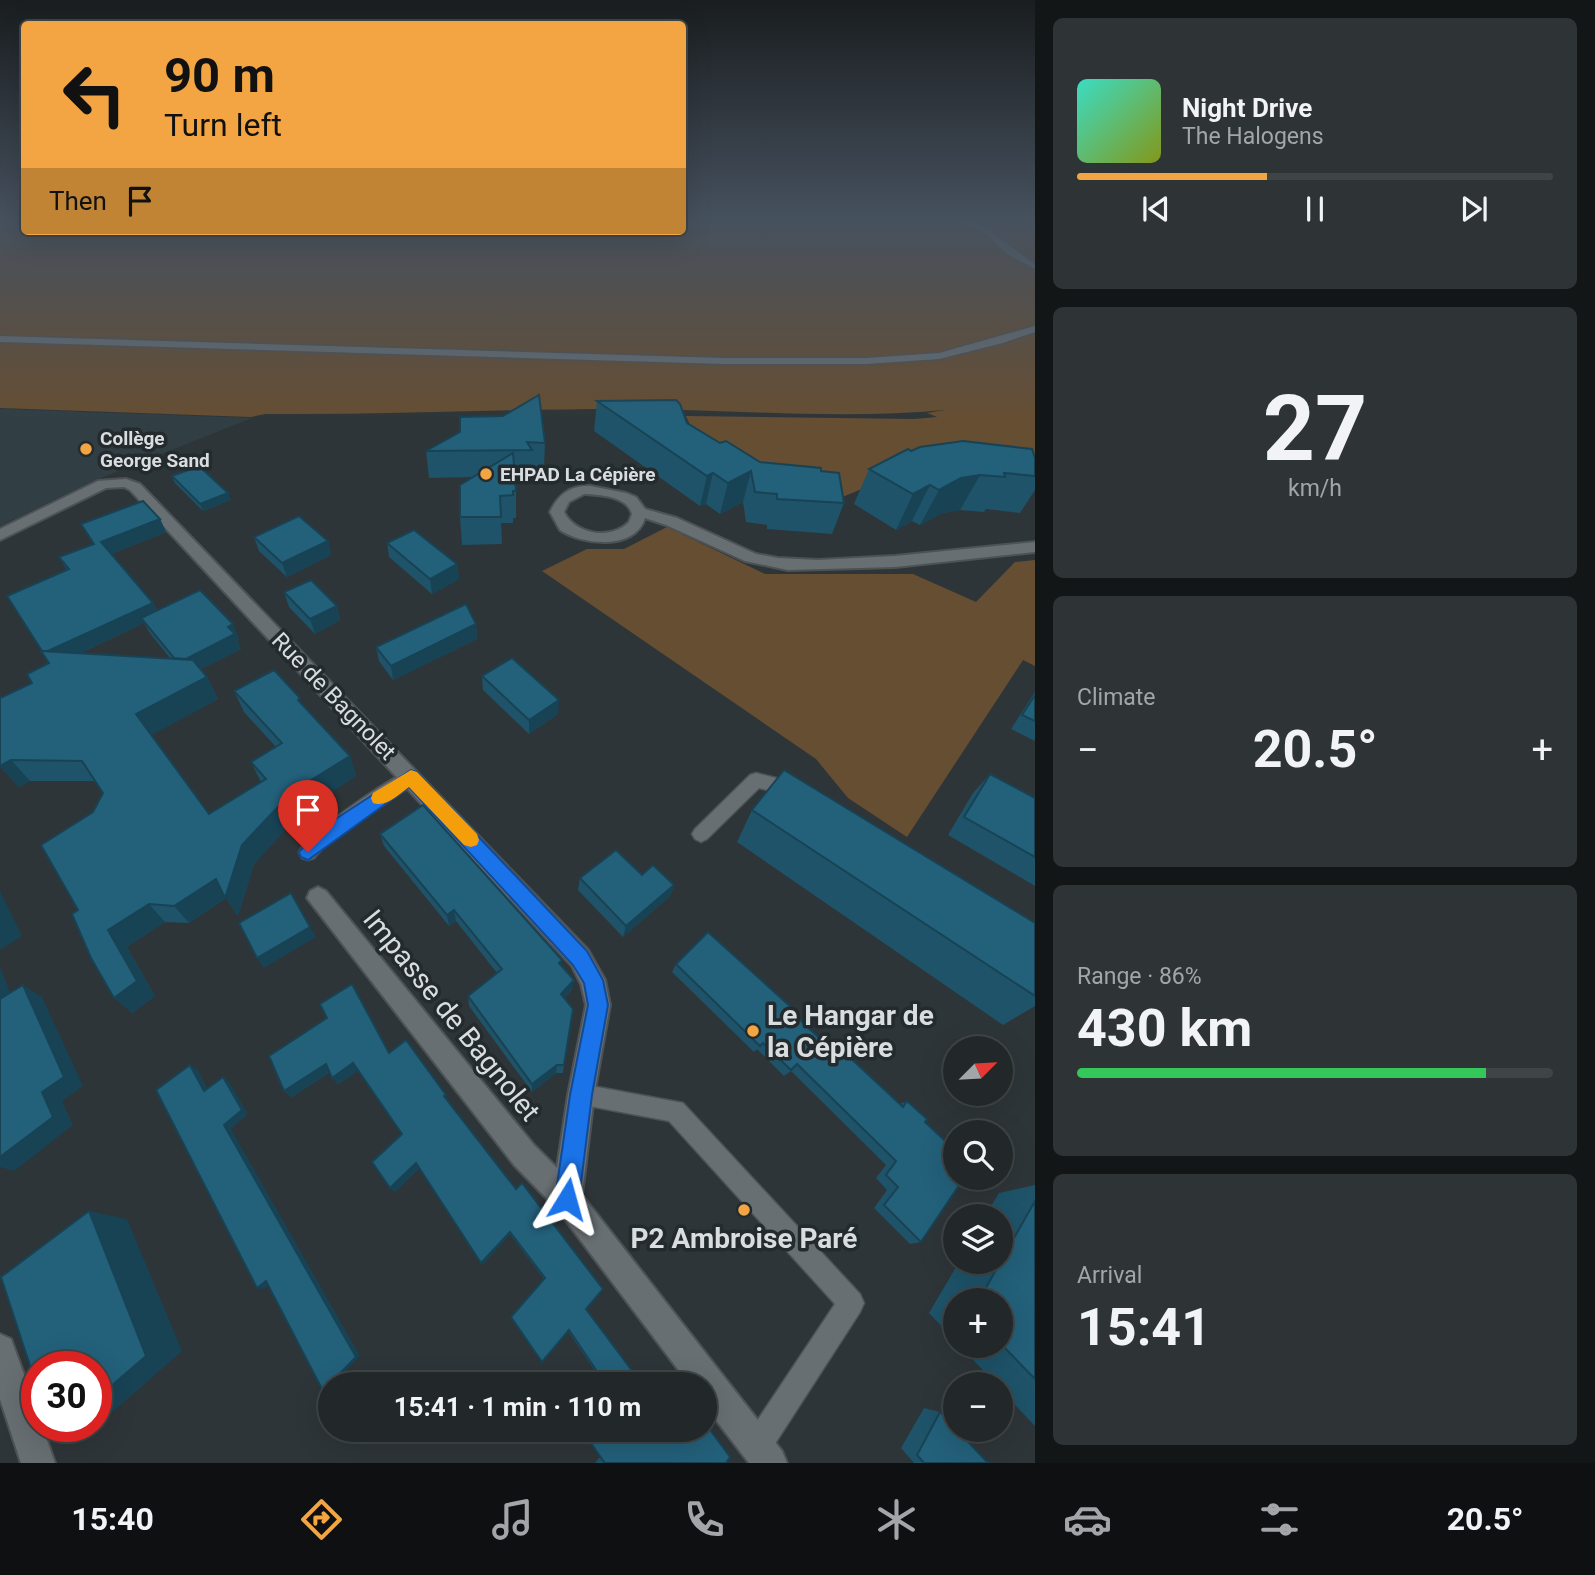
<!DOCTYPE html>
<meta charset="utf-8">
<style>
:root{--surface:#22282a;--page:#2e3436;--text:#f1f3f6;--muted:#a2a6a8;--line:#3f4447;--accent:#f2a542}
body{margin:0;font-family:Roboto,sans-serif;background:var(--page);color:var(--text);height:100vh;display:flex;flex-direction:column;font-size:26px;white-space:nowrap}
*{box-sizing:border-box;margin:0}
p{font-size:23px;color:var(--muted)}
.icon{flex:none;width:38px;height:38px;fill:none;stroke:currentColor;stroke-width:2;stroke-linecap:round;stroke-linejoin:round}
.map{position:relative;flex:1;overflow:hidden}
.drawer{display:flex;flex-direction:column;gap:18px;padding:18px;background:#131617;width:560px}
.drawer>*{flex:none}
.top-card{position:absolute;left:21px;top:21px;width:665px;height:214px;border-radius:7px;box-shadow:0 7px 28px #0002,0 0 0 2px var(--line);background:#f2a542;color:#111;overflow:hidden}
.needle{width:46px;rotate:66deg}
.controls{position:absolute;left:943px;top:1036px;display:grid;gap:14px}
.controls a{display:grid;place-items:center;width:70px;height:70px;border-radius:50%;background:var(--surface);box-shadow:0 7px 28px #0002,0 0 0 2px var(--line);font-size:35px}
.speed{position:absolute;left:21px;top:1351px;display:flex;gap:14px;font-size:35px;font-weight:700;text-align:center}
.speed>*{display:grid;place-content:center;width:91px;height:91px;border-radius:50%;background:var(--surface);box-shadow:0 7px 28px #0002,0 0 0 2px var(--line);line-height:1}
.speed .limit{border:10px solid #d22;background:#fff;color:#111}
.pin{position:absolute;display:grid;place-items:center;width:60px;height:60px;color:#fff;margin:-72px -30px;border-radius:50% 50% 50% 0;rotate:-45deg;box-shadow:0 0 7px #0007}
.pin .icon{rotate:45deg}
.me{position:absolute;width:77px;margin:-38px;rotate:8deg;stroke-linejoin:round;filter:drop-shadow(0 0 5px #0008)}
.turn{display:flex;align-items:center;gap:24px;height:147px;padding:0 28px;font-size:32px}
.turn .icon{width:91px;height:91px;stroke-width:2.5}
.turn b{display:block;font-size:49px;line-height:60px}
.then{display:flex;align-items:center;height:66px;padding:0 28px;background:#0003;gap:14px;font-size:26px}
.big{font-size:52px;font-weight:700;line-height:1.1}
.drawer .tile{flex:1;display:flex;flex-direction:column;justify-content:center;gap:10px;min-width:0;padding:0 24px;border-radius:10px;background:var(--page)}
.drawer .dial{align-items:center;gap:0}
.dial b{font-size:91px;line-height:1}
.song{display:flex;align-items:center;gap:21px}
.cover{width:84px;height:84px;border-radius:10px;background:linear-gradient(135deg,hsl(170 70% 55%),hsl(70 70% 35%))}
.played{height:7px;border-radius:4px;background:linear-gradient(90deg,var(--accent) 40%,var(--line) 40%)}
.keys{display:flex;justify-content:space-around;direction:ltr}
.heat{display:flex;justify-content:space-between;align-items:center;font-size:38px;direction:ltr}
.charge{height:10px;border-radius:5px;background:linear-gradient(90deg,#34c759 86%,var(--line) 0)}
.trip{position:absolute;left:318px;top:1372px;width:399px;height:70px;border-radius:35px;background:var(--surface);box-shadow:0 7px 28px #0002,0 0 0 2px var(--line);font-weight:700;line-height:70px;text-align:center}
.dock{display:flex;height:112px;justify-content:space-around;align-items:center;background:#0e1011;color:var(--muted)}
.dock .icon{width:49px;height:49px}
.dock .active{color:var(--accent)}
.dock b{font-size:32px;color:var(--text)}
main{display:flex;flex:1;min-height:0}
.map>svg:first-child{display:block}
.built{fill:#313f45}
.green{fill:#664e33}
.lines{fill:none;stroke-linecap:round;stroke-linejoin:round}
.service-casing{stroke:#4d5255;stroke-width:3}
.minor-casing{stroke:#4d5255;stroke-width:4}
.service{fill:#686f73;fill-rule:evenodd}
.minor{fill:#686f73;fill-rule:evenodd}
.wall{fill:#1e5369;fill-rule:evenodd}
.shaded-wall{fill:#184355}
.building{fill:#23607a;stroke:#184355;stroke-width:2}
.route{fill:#1a73e8;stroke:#114b97;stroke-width:2}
.slow{fill:#f59e0b}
.poi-dot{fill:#f2a542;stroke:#242b2e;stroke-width:2.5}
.labels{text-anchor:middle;stroke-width:7;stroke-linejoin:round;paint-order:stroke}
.far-poi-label{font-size:19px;font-weight:bold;fill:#d9dddf;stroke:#242b2e;text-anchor:start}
.street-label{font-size:23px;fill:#d9dddf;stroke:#242b2e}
.near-street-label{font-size:28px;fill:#d9dddf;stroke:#242b2e}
.near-poi-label{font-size:28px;font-weight:bold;fill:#d9dddf;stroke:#242b2e;text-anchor:start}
</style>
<main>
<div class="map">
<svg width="1035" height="1463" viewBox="0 0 1035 1463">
<rect width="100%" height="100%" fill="#2e3538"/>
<polygon class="built" points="0,409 252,418 93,481 0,526"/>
<g class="green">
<path d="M0,217H24V231H682L683,217H1035V476L898,474L840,498L705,458L686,416L914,419L937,417L927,413L945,410C838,420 729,409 621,409C502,409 383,415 265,414L251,417L0,408Z"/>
<polygon points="667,527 765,574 913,574 976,602 1015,562 1035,560 1035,666 1023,660 907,837 848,798 816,759 542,571 587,549 624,549"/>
</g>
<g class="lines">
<g class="service-casing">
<g id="service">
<path d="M947,217C980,214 1009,248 1035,264V269L1007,254L983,232Z"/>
<polygon points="1035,326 1035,332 1003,343 939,359 866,364 724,364 0,342 0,336 724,358 866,358 939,353"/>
<path d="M411,770L417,772L419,777L417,782L329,841L314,858L308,860L302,858L299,852C308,833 390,778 411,770Z"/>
<polygon points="756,773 792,782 799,793 797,798 791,800 781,793 759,788 707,839 701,842 695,839 692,834 695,829 750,775"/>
<polygon points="581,1084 683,1103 860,1294 864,1303 860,1312 767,1456 757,1460 747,1456 743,1446 747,1436 835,1304 669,1121 573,1103 570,1095 573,1087"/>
</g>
</g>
<g class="minor-casing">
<g id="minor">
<polygon points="126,479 140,484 588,950 605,980 610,1005 594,1095 582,1195 782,1451 787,1463 749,1463 705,1406 705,1384 689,1384 557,1209 514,1165 307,898 310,891 318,887 326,891 534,1145 557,1168 568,1095 586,1005 581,984 572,966 130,490 124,487 106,488 0,540 0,529 98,481"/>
<path d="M590,486L626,493L636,497L645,509L677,518L756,554L778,558L818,560L895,556L1035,542V552L895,567L788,570L745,561L666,525L645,518C635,551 582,545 560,530L550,512C558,495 570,485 590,486ZM584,494C601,495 627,496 632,514L629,522C610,541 575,534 564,512L569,502Z"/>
<polygon points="0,1334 11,1339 37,1410 37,1426 42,1426 55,1463 21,1463 0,1399"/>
</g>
</g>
<use href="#service" class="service"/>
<use href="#minor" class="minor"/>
</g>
<g class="wall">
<polygon points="597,401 687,423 720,443 760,462 821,471 844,503 832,534 767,529 767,525 746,522 743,502 720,514 706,504 700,506 594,431"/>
<polygon points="460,432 545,443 544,469 531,469 531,476 515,477 516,491 516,518 513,518 513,523 501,523 502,544 462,545 460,517 473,477 429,478 426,451"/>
<polygon points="911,451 1035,458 1035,490 1020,513 986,509 984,512 960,510 942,513 920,525 912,521 896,530 854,504 869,469"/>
<polygon points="172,476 231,500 203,511 175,483"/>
<path d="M160,519L166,532L111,554L153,603L157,610L239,639L237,640L241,649L201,669L207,677L218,699L151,735L209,814L261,782L251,762L276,747L244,712L234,691L301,704L350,756L356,776L301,812L254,864L238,916L226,898L189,923L165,922L127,947L155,996L132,1013L78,910L93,812L103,793L95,781H30L19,787L0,767L32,683L49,663L67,570L59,557L93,544L81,524ZM144,623L149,632L170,658L81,653Z"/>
<polygon points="254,537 328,541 331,555 287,577 259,551"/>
<polygon points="387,543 457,564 459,579 432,594 389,557"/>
<polygon points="284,592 337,606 340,620 315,634 289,607"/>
<polygon points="476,624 477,639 393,680 379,661 376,647"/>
<polygon points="482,676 558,714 529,734 483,690"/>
<polygon points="1035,692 1035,741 1011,729"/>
<polygon points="990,774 1035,798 1035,886 948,835 973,793"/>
<polygon points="752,810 1035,923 1035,1006 1003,1025 737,842"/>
<polygon points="380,834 561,965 572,990 564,998 564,1065 563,1073 556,1073 532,1092 469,1006 468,996 497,973 456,921 449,926 384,846"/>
<polygon points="642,875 674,885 670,896 623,937 578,890 580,878"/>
<polygon points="676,964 790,1011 840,1057 845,1053 900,1104 907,1101 925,1122 921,1242 910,1244 874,1208 887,1190 876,1178 886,1165 791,1071 784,1076 757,1049 754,1052 672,972"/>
<polygon points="389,1053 448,1101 586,1309 642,1384 584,1384 595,1371 568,1331 544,1279 510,1234 483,1264 419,1168 395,1192 390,1188 402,1134 358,1071 338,1084 330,1072 292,1097 284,1091 269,1056"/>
<polygon points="1035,1185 1035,1426 1001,1390 1001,1384 996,1384 960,1346 1001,1346 1001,1300 956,1300 956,1341 929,1313 959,1262 1001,1262 1001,1216 985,1216 999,1193"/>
<polygon points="924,1408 940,1412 988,1463 914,1463 901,1448"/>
<polygon points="600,1457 726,1463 595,1463"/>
</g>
<g class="shaded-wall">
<polygon points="751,471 743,502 720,514 728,483"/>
<polygon points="713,473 706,504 700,506 707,476"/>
<polygon points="980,475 960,510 942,513 920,525 939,490 961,478"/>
<polygon points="930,485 912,521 896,530 913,494"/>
<polygon points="228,493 231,500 203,511 200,504"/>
<polygon points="160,519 166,532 108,555 101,542"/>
<polygon points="328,541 331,555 287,577 282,563"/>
<polygon points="457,564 459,579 432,594 430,579"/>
<polygon points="153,603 160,616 141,618 144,623 53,666 44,653"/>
<polygon points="337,606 340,620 315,634 310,619"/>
<polygon points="233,624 239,639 237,640 241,649 185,677 178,663 228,627"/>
<polygon points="476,624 477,639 393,680 391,666"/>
<polygon points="207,677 218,699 150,736 136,714"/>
<polygon points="559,700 558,714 529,734 529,720"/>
<polygon points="350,756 356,776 301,812 254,864 238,916 226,898 189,923 174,906 242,845 292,792"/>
<polygon points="11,760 30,781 19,787 0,767 0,766"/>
<polygon points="674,885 670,896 623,937 626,926"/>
<polygon points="0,891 22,936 0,950"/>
<polygon points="149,904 165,922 127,947 155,996 132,1013 114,998 108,930"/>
<polygon points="454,910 456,921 449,926 447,915"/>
<polygon points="310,927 316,937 264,968 257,958"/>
<polygon points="0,967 18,1012 0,1002"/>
<polygon points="574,980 572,990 559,1003 561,994"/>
<polygon points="23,985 42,997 83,1086 62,1101 73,1125 14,1171 0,1167 0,1157 42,1092"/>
<polygon points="353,1063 358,1071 338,1084 332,1078"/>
<polygon points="326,1064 331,1071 292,1097 284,1091"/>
<polygon points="190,1065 198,1070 211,1096 204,1091"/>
<polygon points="557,1065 556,1073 532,1092 532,1084"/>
<polygon points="223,1077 229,1082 248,1114 231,1129 360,1356 333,1384 331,1384 331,1386 328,1388 323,1391 224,1125"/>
<polygon points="416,1163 419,1168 395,1192 390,1188"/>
<polygon points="89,1211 127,1219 182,1351 100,1423 96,1424 96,1399"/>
<polygon points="510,1232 510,1234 483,1264 481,1263"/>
<polygon points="266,1281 272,1282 264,1289 257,1288"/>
<polygon points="64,1426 88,1426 52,1436"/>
</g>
<g class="building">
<polygon points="539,395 545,443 527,442 532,450 426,451 460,432 460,417 503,416"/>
<polygon points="676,400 680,404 687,423 720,443 726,441 760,462 821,468 821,471 839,473 844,503 777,499 777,494 755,492 751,471 728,483 713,473 707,476 597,401"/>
<polygon points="963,441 1032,449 1035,458 1035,476 1004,473 1005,477 980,475 961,478 939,490 930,485 913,494 869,469 908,449 911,451 920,447"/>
<polygon points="513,453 516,491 513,491 513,495 500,496 501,517 460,517 460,485"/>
<polygon points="199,466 228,493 200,504 172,476"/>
<polygon points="143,501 160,519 101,542 153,603 48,651 42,651 7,596 69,569 59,557 94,544 81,524"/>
<polygon points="299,516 328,541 282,563 254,537"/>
<polygon points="414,530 457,564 430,579 387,543"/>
<polygon points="311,580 337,606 310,619 284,592"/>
<polygon points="200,590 233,624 228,627 235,634 186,659 174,658 141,618"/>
<polygon points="466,604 476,624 391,666 376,647"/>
<polygon points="41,651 193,660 207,677 136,714 209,814 266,779 251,762 282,743 234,691 274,670 300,698 298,700 350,756 292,792 242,845 225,898 216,879 174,906 149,904 108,930 137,981 114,998 91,958 72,914 78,910 41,845 93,812 103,793 82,761 11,760 0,766 0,698 32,683 27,674 49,663"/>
<polygon points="512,658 559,700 529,720 482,676"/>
<polygon points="1035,695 1035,721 1022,715"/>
<polygon points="784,770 1035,923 1035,996 752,810"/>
<polygon points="990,774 1035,798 1035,857 964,817"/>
<polygon points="423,805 562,960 559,963 574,980 561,994 573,1009 564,1065 557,1065 532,1084 468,996 502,969 454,910 447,915 380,834"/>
<polygon points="616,850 642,875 653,865 674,885 626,926 580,878"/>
<polygon points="291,893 310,927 257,958 239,923"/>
<polygon points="708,932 793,1009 790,1011 841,1058 845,1053 903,1107 907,1101 927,1119 925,1122 956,1151 956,1178 964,1178 921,1242 884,1205 898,1187 886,1175 896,1161 797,1064 791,1070 763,1043 760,1046 676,964"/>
<polygon points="352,984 389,1053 406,1040 446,1095 444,1096 516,1189 522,1183 603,1289 586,1309 642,1384 589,1384 598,1373 569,1330 542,1362 511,1317 545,1278 510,1232 481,1263 416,1163 390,1188 372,1162 402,1134 353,1063 332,1078 326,1064 284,1091 269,1056 327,1018 320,1004"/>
<polygon points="23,985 64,1077 42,1092 53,1117 0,1157 0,999"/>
<polygon points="190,1065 204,1091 223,1077 242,1110 224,1125 356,1357 323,1391 266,1281 257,1288 156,1090"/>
<polygon points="1035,1201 1035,1379 1001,1344 1001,1300 979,1300"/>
<polygon points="89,1211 146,1356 96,1399 96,1367 37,1367 37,1387 1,1277"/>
<polygon points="940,1412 956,1428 956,1430 957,1430 988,1463 924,1463 917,1455"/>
<polygon points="705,1423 730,1457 726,1463 604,1463 604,1462 582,1430 705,1430"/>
<polygon points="49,1426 64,1426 52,1436"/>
</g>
<linearGradient id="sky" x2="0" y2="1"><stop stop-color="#191d1f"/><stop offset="0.52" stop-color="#46515e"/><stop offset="1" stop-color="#46515e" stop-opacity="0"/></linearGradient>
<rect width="1035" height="421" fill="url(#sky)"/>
<polygon class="route" points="411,770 417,772 587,951 603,980 608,1005 592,1095 579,1199 575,1207 567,1211 558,1207 555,1199 570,1095 588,1005 584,983 573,965 409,787 308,860 301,857 299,852 317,831"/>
<path class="slow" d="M411,770L417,772L477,834L479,840L477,845L471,847L464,845L409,787C399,794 386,808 373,803L371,798L373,793Z"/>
<g class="poi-dot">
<circle cx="86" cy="449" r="7"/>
<circle cx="486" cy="474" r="7"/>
<circle cx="753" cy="1031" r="7"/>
<circle cx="744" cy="1210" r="7"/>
</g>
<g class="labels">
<g class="far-poi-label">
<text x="100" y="445">Collège<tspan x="100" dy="22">George Sand</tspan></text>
<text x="500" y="481">EHPAD La Cépière</text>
</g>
<g class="street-label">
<text transform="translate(334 696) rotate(46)" y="8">Rue de Bagnolet</text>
</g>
<g class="near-street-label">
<text transform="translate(452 1015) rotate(51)" y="10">Impasse de Bagnolet</text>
</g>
<g class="near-poi-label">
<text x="767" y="1025">Le Hangar de<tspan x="767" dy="32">la Cépière</tspan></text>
<text x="744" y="1248" text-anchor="middle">P2 Ambroise Paré</text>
</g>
</g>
</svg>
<div class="controls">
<a><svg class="needle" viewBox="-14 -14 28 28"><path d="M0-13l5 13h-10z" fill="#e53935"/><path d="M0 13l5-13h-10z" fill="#a2a6a8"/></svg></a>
<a><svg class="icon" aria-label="search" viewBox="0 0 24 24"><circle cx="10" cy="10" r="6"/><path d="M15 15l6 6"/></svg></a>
<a><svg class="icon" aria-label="layers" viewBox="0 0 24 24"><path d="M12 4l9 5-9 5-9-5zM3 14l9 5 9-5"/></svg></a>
<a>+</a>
<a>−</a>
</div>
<div class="speed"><div class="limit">30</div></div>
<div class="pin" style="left:308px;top:852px;background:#d93025"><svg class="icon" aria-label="arrive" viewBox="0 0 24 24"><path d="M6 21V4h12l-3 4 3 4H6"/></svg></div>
<svg class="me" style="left:567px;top:1199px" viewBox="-20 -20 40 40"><path d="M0-17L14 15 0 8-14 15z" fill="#1a73e8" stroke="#fff" stroke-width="4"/></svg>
<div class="trip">15:41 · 1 min · 110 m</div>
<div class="top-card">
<div class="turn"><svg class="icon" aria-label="left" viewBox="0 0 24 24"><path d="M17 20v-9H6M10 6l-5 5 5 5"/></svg><div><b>90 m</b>Turn left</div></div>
<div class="then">Then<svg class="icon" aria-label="arrive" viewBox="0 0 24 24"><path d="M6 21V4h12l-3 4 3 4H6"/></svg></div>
</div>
</div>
<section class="drawer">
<div class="tile">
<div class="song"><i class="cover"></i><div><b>Night Drive</b><p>The Halogens</p></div></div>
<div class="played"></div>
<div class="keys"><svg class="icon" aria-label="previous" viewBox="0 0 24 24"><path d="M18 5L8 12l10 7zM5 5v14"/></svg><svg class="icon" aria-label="pause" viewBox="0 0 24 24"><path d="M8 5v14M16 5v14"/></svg><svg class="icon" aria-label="next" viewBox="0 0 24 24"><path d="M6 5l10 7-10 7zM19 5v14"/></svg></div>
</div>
<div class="tile dial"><b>27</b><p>km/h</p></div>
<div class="tile"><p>Climate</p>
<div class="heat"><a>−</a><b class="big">20.5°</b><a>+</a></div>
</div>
<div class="tile"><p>Range · 86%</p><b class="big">430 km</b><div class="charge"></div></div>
<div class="tile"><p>Arrival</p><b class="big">15:41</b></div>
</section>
</main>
<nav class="dock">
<b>15:40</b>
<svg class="icon active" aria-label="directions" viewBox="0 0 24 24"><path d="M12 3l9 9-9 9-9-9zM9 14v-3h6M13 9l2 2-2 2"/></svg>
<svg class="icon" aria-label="music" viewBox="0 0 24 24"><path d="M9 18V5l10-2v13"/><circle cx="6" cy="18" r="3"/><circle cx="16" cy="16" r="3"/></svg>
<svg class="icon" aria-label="phone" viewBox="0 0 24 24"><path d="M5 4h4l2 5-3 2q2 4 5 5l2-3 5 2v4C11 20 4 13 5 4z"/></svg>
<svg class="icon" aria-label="climate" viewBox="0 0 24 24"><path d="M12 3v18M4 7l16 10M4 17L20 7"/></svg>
<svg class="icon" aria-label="car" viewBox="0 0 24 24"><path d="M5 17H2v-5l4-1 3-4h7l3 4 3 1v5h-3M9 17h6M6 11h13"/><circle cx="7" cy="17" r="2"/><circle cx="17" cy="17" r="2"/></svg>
<svg class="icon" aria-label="filters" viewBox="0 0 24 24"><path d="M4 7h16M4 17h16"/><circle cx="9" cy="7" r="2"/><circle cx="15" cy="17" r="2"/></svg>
<b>20.5°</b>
</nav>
